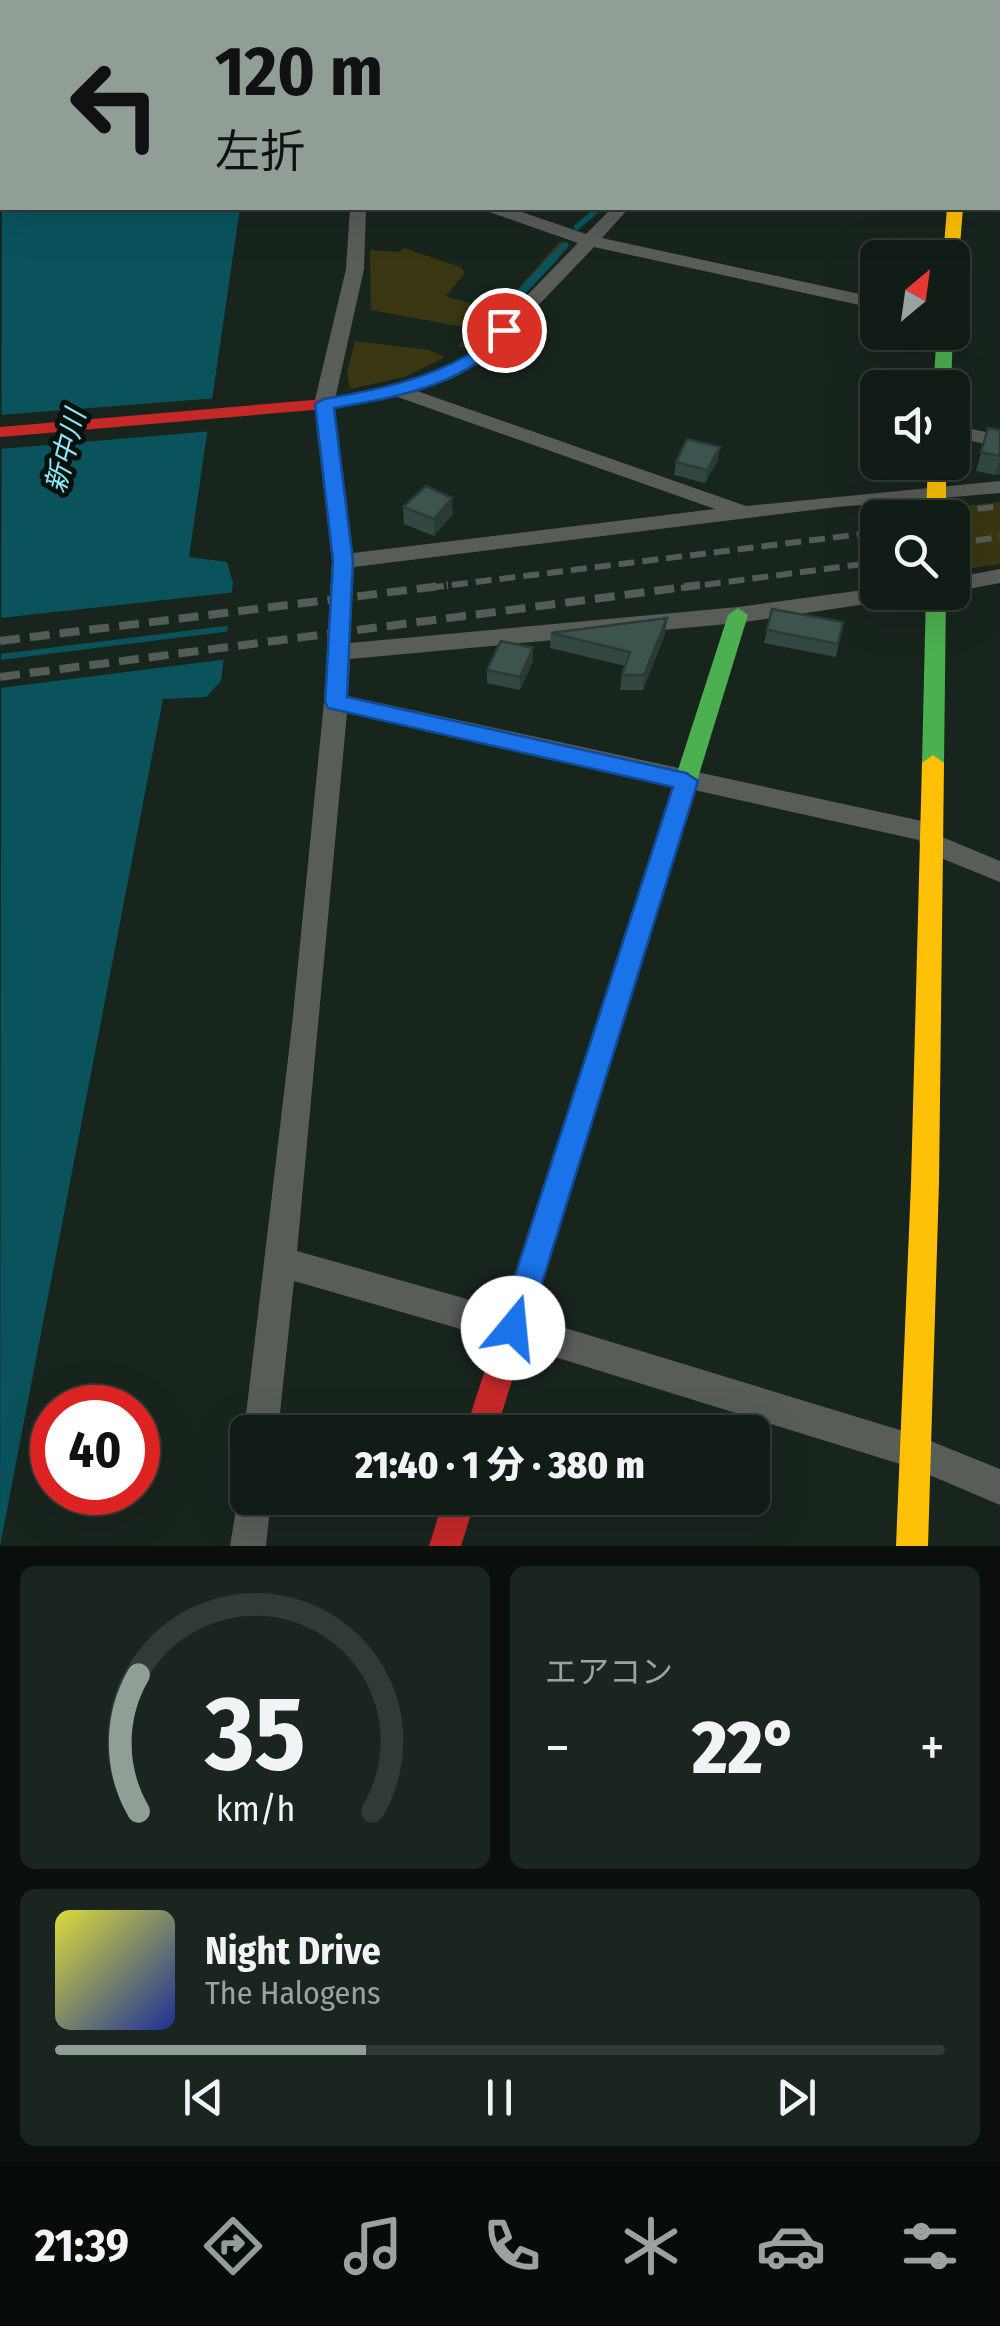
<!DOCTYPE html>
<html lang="ja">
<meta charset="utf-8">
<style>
:root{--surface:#121c16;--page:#1b251f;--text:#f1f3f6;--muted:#9ca1a1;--line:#313a35;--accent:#909e95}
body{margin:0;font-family:"Fira Sans Condensed","Noto Sans JP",sans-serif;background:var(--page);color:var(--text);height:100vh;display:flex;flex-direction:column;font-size:38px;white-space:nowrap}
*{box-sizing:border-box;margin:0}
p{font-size:32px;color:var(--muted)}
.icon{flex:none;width:55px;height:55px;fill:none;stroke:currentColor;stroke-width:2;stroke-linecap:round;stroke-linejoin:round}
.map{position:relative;height:1546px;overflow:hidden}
.details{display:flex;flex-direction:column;gap:20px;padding:20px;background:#0a0f0c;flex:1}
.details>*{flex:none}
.top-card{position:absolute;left:0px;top:0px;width:1000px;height:210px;box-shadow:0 10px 40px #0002,0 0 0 2px var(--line);background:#909e95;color:#111;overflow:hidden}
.needle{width:65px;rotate:29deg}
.tools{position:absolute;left:860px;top:240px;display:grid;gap:20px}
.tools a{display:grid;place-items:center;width:110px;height:110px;border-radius:15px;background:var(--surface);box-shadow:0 10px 40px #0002,0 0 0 2px var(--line);font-size:50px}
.speed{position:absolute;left:30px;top:1385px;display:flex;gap:20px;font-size:50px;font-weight:700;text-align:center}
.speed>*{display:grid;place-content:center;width:130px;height:130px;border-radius:50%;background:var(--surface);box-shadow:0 10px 40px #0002,0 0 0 2px var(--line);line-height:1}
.speed .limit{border:15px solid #d22;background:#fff;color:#111}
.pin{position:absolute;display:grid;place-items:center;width:85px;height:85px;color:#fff;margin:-42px;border:5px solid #fff;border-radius:50%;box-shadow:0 2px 10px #0007}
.me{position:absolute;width:110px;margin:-55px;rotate:17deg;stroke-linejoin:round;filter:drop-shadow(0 0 8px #0008)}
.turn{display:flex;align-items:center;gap:35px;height:210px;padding:0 50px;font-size:45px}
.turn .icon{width:130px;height:130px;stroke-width:2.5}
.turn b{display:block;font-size:70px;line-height:85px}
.big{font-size:75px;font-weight:800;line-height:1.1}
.details .tile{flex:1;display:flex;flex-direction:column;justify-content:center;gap:15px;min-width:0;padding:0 35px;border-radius:15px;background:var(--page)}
.details .dial{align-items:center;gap:0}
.dial svg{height:260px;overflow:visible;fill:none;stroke:var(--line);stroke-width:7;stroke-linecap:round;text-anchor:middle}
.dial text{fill:var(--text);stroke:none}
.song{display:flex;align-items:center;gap:30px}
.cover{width:120px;height:120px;border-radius:15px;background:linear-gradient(135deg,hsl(60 70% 55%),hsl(230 70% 35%))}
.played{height:10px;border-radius:5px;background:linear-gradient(90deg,var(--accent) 35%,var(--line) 35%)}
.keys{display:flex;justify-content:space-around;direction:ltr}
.heat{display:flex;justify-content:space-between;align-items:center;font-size:55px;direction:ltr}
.details .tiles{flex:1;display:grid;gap:20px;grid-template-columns:1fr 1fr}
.tile:last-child{grid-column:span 2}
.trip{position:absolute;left:230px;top:1415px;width:540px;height:100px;border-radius:15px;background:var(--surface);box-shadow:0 10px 40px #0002,0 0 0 2px var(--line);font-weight:800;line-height:100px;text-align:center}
.menu{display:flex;height:160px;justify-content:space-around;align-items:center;background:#070b09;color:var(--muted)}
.menu .icon{width:70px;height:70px}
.menu .on{color:var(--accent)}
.menu b{font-size:45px;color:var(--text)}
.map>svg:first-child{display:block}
.green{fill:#3a3611}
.water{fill:#0a535d}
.pier{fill:#18251d}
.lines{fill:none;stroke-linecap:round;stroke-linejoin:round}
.stream-far1{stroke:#0a535d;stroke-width:6}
.stream{stroke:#0a535d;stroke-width:8}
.street{fill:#595d58;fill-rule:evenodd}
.fast{fill:#4caf50;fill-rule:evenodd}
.slow{fill:#ffc107;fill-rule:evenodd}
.jam{fill:#c62828;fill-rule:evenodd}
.rail-far1{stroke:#545c57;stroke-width:6;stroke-dasharray:16 8;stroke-linecap:butt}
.rail{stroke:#545c57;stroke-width:8;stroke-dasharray:20 10;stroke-linecap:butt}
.wall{fill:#344842}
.shaded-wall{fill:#2a3b36}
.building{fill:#3c544d;stroke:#2a3b36;stroke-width:2.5}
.route{fill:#1a73e8;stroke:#114b97;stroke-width:2.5}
.labels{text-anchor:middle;stroke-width:10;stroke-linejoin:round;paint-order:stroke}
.water-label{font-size:28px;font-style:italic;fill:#89e9fa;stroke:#07100a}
</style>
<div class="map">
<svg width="1000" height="1546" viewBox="0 0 1000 1546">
<rect width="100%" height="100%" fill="#18251d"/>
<g class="green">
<polygon points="560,241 569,245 567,249 472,348 458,347 474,329 371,310 370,250 399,252 404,248 460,267 465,273 446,296 498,312"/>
<polygon points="355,341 429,350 445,357 405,377 350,389 347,373"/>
<polygon points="1000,502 1000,564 966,569 965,506"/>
</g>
<polygon class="water" points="2,164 2,208 240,208 189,557 227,562 233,583 221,681 206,697 163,699 0,1546"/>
<g class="pier">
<polygon points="218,398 213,431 0,449 0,415"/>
<polygon points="237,592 233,625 0,654 0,618"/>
<polygon points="232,631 229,659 0,688 0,660"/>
</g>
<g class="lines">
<g class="stream-far1">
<polyline points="577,227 599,208"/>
<polyline points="552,259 565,245"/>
</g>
<polyline class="stream" points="472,345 555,256"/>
<g class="street">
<polygon points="355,0 369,0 369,2 356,2"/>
<polygon points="937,0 991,0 993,2 939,2"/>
<rect x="998" y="143" width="2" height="10"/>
<polygon points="350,208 366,208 364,269 334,404 353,553 715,509 392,395 392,387 437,371 473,351 578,243 489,212 487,208 510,208 586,234 612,208 629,208 602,238 878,298 878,309 594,247 487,359 451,379 417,391 746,506 1000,481 1000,493 837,507 354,567 350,643 738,607 878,588 878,592 911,592 900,599 738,623 350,659 348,696 931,823 940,826 942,837 1000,861 1000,882 921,850 919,840 347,713 297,1251 513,1312 913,1434 1000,1469 1000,1505 913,1468 513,1344 294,1281 278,1432 248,1432 248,1441 244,1432 292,1025 324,702 332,561 314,404 346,269"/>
<polygon points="952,425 1000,435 1000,447 952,437"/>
<polygon points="1000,569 1000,583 952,592 952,578"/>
<polygon points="248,1482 248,1498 271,1498 266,1546 230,1546 240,1485"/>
</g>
<g class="fast">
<polygon points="952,331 953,332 951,388 933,388 937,332"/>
<polygon points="926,592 946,592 944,763 933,771 922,763"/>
<polygon points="738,608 748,615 670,869 666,875 650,875 646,869 728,615"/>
</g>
<g class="slow">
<polygon points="664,0 686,0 687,2 666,2"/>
<rect x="980" y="0" width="12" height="2"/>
<rect x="998" y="30" width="2" height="8"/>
<rect x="0" y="127" width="2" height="8"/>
<polygon points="947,208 963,208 959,258 952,262 952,258 943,258"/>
<polygon points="928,462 946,462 946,518 926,518"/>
<polygon points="933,755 944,763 939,1183 928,1546 896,1546 911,1183 922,763"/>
</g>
<g class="jam">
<polygon points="399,386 408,391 405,395 324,409 0,437 0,427 324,399"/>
<polygon points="658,860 666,863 670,869 496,1432 465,1432 646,869 650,863"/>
<polygon points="444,1498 476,1498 461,1546 429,1546"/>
</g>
<g class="rail-far1">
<polyline points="906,518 1000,506"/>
<polyline points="952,544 1000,537"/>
<polyline points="428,588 878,532"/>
<polyline points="681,588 878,562"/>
</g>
<g class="rail">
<polyline points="0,641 448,585"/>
<polyline points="0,677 700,585"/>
</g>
</g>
<g class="wall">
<polygon points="988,428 1000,430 1000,474 995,475 976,471"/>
<polygon points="718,460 705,483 674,475 676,462"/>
<polygon points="403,507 453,514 434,536 404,524"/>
<polygon points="843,622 836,657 764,643 767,630"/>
<polygon points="551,633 665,634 643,690 620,690 622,675 625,666 550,648"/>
<polygon points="533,648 533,661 520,690 487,683 487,670"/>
</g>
<g class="shaded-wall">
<polygon points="720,447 718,460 705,483 707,470"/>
<polygon points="1000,459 1000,474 995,475"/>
<polygon points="452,498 453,514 434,536 434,519"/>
<polygon points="667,618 665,634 643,690 644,675"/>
<polygon points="533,648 533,661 520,690 520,677"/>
</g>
<g class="building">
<polygon points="988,428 1000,430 1000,456 981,452"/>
<polygon points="687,439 720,447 707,470 676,462"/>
<polygon points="426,486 452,498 434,519 403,507"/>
<polygon points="772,609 843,622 838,644 767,630"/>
<polygon points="667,618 644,675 622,675 630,652 551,633"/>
<polygon points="501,641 533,648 520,677 487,670"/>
</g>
<path class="route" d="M504,324L512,330C468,386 400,396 334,408L353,561L347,697L686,773L698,781L528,1328L524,1339L513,1343L502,1339L498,1328L673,787L328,708L325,702L333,561L315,404L324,399C376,390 422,381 468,355C482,347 489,330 504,324Z"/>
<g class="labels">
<g class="water-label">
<text transform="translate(65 451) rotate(-75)" y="10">新中川</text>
</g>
</g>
</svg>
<div class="tools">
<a><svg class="needle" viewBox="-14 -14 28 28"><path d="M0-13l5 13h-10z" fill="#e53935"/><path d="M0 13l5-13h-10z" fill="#9ca1a1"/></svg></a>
<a><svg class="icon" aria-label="sound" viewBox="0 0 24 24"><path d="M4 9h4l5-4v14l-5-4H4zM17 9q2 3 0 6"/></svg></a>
<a><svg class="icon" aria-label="search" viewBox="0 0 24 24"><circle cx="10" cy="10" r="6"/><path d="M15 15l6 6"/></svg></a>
</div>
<div class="speed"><div class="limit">40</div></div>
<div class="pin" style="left:504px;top:330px;background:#d93025"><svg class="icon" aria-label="arrive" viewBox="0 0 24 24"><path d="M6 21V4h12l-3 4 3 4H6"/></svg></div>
<svg class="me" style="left:513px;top:1328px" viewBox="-20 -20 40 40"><circle r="19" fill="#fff"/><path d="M0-13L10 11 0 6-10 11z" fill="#1a73e8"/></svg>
<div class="trip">21:40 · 1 分 · 380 m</div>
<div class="top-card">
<div class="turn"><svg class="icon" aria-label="left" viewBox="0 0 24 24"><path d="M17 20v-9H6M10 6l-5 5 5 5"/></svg><div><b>120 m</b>左折</div></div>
</div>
</div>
<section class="details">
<div class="tiles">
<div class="tile dial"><svg viewBox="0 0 100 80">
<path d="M14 69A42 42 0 1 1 86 69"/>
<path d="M14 69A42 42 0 0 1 14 27" stroke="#909e95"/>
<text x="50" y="56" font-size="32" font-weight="700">35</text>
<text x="50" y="72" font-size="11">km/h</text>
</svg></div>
<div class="tile"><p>エアコン</p>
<div class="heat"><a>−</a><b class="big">22°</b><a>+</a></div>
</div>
<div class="tile">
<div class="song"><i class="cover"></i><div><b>Night Drive</b><p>The Halogens</p></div></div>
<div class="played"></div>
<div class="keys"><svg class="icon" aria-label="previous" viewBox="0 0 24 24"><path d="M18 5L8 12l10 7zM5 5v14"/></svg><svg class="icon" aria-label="pause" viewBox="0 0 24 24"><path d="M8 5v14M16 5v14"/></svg><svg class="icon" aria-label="next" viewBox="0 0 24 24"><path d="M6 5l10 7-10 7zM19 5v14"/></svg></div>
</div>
</div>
</section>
<nav class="menu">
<b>21:39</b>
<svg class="icon on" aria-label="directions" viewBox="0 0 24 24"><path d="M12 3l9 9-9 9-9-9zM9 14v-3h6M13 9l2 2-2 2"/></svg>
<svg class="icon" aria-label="music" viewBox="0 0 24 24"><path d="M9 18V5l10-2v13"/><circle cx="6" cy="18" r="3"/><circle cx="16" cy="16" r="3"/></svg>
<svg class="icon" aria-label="phone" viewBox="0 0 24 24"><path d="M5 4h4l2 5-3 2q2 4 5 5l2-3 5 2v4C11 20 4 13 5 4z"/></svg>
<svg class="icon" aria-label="climate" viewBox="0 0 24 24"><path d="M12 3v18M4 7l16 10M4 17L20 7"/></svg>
<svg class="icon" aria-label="car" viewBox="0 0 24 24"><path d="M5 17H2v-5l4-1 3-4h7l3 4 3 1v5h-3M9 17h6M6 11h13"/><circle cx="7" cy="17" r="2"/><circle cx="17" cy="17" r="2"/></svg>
<svg class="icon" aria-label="filters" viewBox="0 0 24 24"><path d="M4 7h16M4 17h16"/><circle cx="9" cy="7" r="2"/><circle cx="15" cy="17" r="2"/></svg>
</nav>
